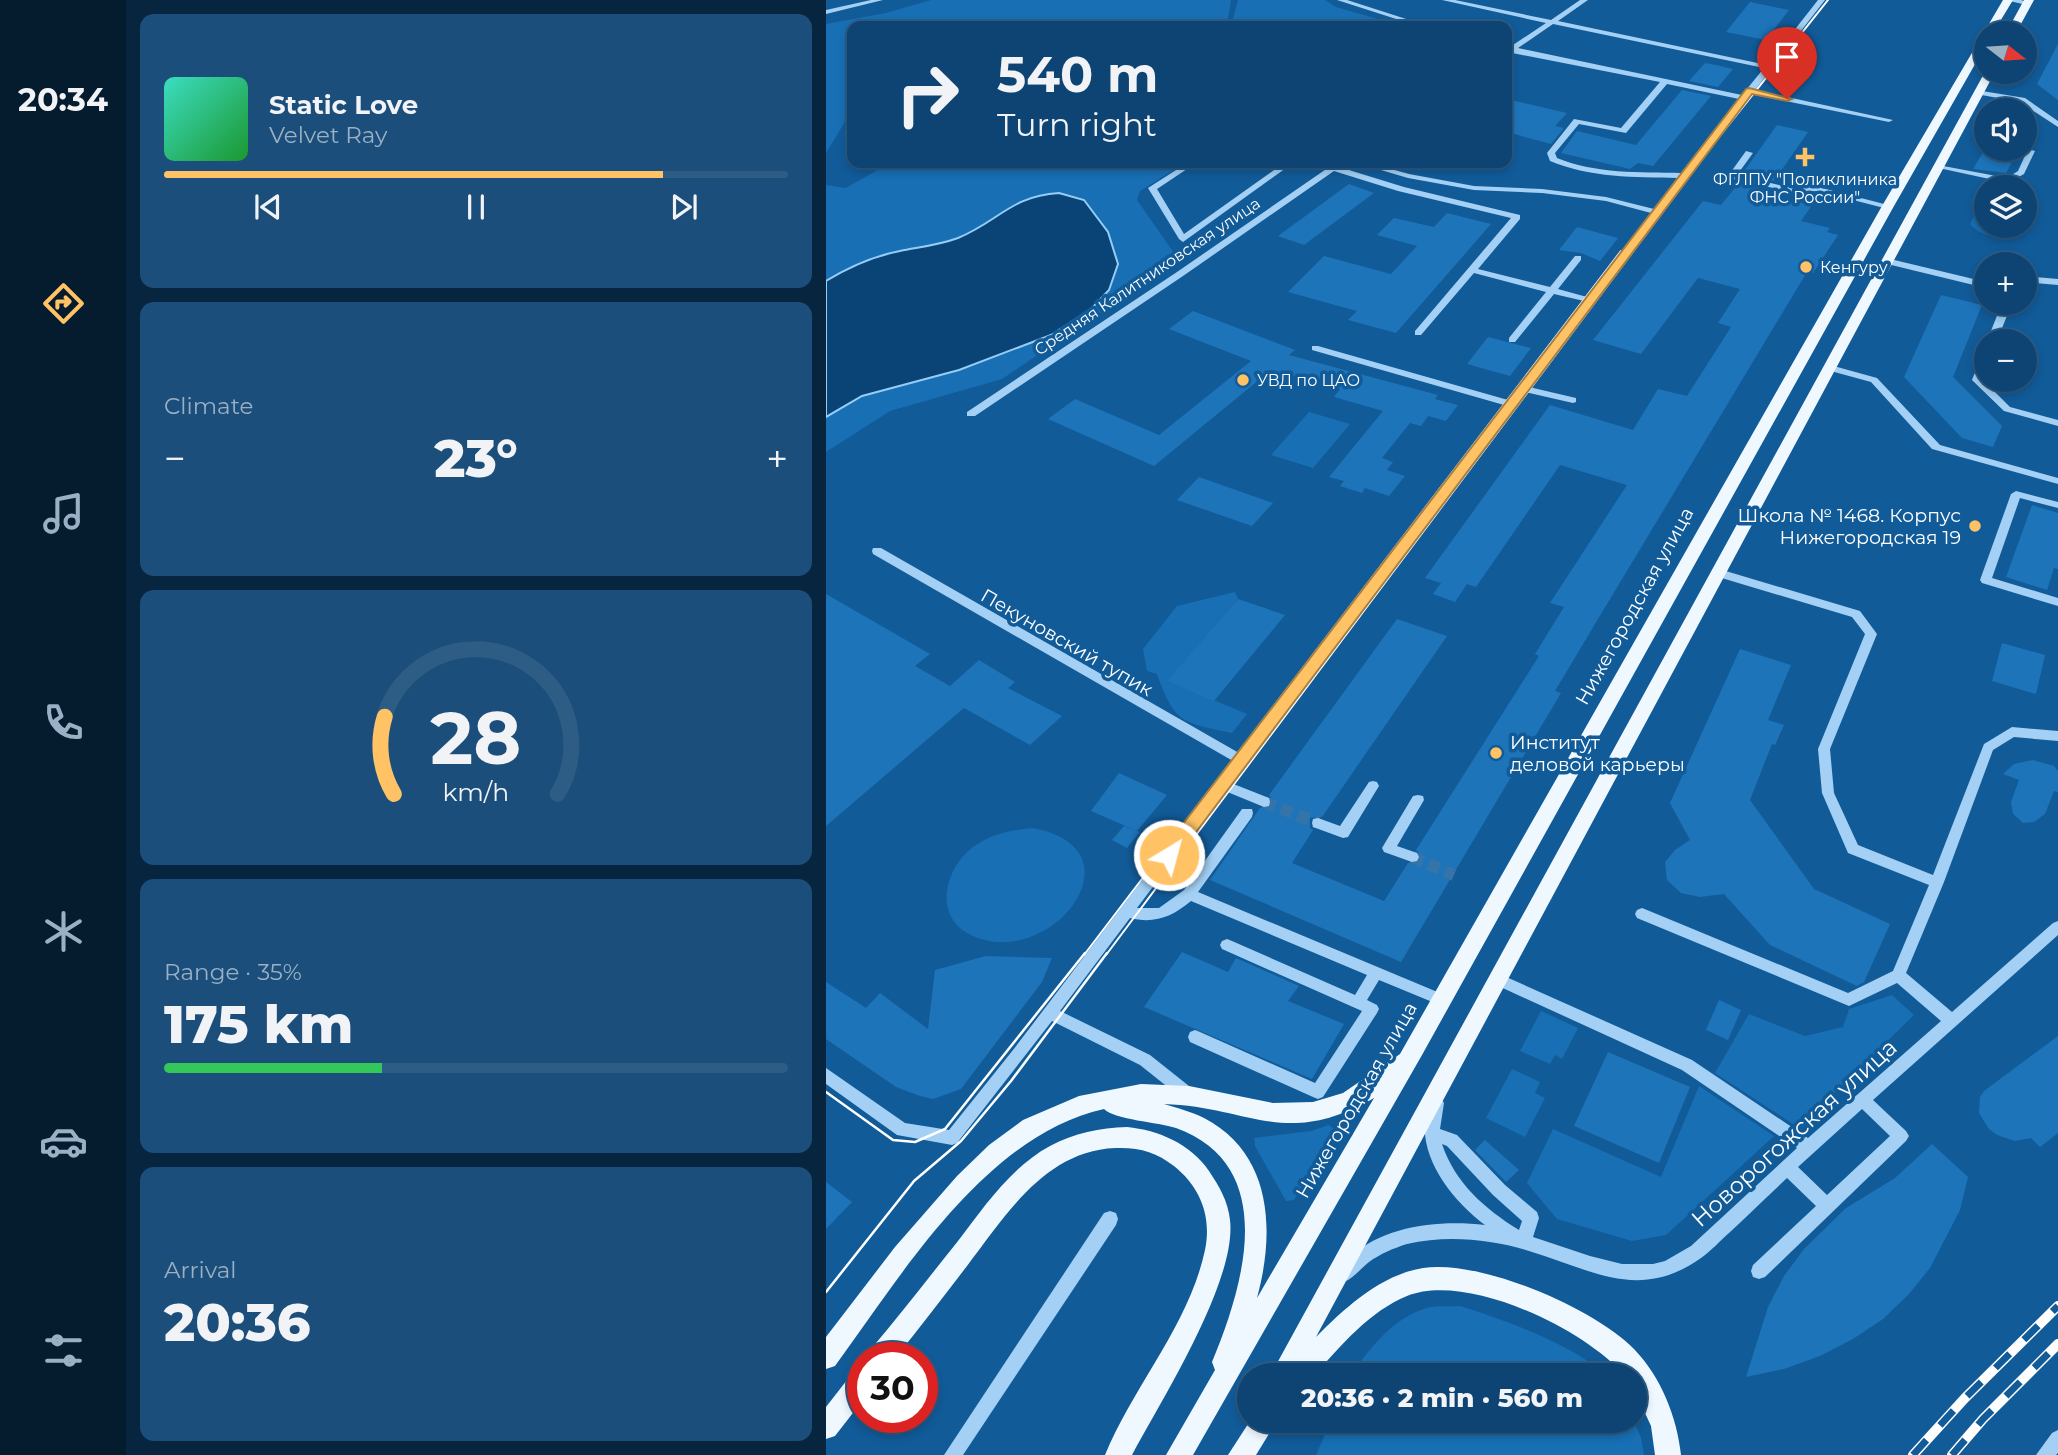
<!DOCTYPE html>
<meta charset="utf-8">
<style>
:root{--surface:#0d4473;--page:#1b4e7b;--text:#f1f3f6;--muted:#9ab0c4;--line:#2d5c85;--accent:#ffc366}
body{margin:0;font-family:Montserrat,sans-serif;background:var(--page);color:var(--text);height:100vh;display:flex;flex-direction:column;font-size:26px;white-space:nowrap}
*{box-sizing:border-box;margin:0}
p{font-size:23px;color:var(--muted)}
.icon{flex:none;width:38px;height:38px;fill:none;stroke:currentColor;stroke-width:2;stroke-linecap:round;stroke-linejoin:round}
.map{position:relative;flex:1;overflow:hidden}
.details{display:flex;flex-direction:column;gap:14px;padding:14px;background:#07253f;width:700px}
.details>*{flex:none}
.banner{position:absolute;left:21px;top:21px;width:665px;height:147px;border-radius:14px;box-shadow:0 4px 10px #0003,0 0 0 2px var(--line);background:#0d4473;color:var(--text);overflow:hidden}
.needle{width:46px;rotate:107deg}
.tools{position:absolute;left:1148px;top:21px;display:grid;gap:14px}
.tools a{display:grid;place-items:center;width:63px;height:63px;border-radius:50%;background:var(--surface);box-shadow:0 4px 10px #0003,0 0 0 2px var(--line);font-size:35px}
.speed{position:absolute;left:21px;top:1342px;display:flex;gap:14px;font-size:35px;font-weight:700;text-align:center}
.speed>*{display:grid;place-content:center;width:91px;height:91px;border-radius:50%;background:var(--surface);box-shadow:0 4px 10px #0003,0 0 0 2px var(--line);line-height:1}
.speed .limit{border:10px solid #d22;background:#fff;color:#111}
.pin{position:absolute;display:grid;place-items:center;width:60px;height:60px;color:#fff;margin:-72px -30px;border-radius:50% 50% 50% 0;rotate:-45deg;box-shadow:0 0 7px #0007}
.pin .icon{rotate:45deg}
.me{position:absolute;width:77px;margin:-38px;rotate:37deg;stroke-linejoin:round;filter:drop-shadow(0 0 5px #0008)}
.turn{display:flex;align-items:center;gap:24px;height:147px;padding:0 35px;font-size:32px}
.turn .icon{width:91px;height:91px;stroke-width:2.5}
.turn b{display:block;font-size:49px;line-height:60px}
.big{font-size:52px;font-weight:800;line-height:1.1}
.details .widget{flex:1;display:flex;flex-direction:column;justify-content:center;gap:10px;min-width:0;padding:0 24px;border-radius:14px;background:var(--page)}
.details .dial{align-items:center;gap:0}
.dial svg{height:182px;overflow:visible;fill:none;stroke:var(--line);stroke-width:7;stroke-linecap:round;text-anchor:middle}
.dial text{fill:var(--text);stroke:none}
.song{display:flex;align-items:center;gap:21px}
.cover{width:84px;height:84px;border-radius:10px;background:linear-gradient(135deg,hsl(170 70% 55%),hsl(130 70% 35%))}
.played{height:7px;border-radius:4px;background:linear-gradient(90deg,var(--accent) 80%,var(--line) 80%)}
.keys{display:flex;justify-content:space-around;direction:ltr}
.heat{display:flex;justify-content:space-between;align-items:center;font-size:38px;direction:ltr}
.charge{height:10px;border-radius:5px;background:linear-gradient(90deg,#34c759 35%,var(--line) 0)}
.trip{position:absolute;left:411px;top:1363px;width:410px;height:70px;border-radius:35px;background:var(--surface);box-shadow:0 4px 10px #0003,0 0 0 2px var(--line);font-weight:800;line-height:70px;text-align:center}
main{display:flex;flex:1;min-height:0}
.tab-bar{display:flex;flex-direction:column;width:126px;justify-content:space-around;align-items:center;background:#051b2e;color:var(--muted)}
.tab-bar .icon{width:49px;height:49px}
.tab-bar .active{color:var(--accent)}
.tab-bar b{font-size:32px;color:var(--text)}
.map>svg:first-child{display:block}
.green{fill:#186fb4}
.water{fill:#0a4375;stroke:#95cdf7;stroke-width:2}
.building{fill:#1e74b9}
.lines{fill:none;stroke-linecap:round;stroke-linejoin:round}
.minor-tunnel{stroke:#3574a8;stroke-width:12;stroke-dasharray:12 6;stroke-linecap:butt}
.minor{fill:#a3d0f4;fill-rule:evenodd}
.major{fill:#f0f8ff;fill-rule:evenodd}
.tram-far1{stroke:#fff;stroke-width:2}
.tram{stroke:#fff;stroke-width:2.5}
.rail-casing{stroke:#fff;stroke-width:10}
.rail{stroke:#115b99;stroke-width:7;stroke-dasharray:20;stroke-linecap:butt}
.route{fill:#ffc366;stroke:#a67f42;stroke-width:2}
.poi-dot{fill:#ffc366;stroke:#115b99;stroke-width:2.5}
.labels{text-anchor:middle;stroke-width:7;stroke-linejoin:round;paint-order:stroke}
.far-poi-label{font-size:16px;fill:#fff;stroke:#115b99;text-anchor:start}
.far-street-label{font-size:16px;fill:#fff;stroke:#115b99}
.poi-label{font-size:19px;fill:#fff;stroke:#115b99;text-anchor:end}
.street-label{font-size:19px;fill:#fff;stroke:#115b99}
.near-street-label{font-size:23px;fill:#fff;stroke:#115b99}
</style>
<main>
<nav class="tab-bar">
<b>20:34</b>
<svg class="icon active" aria-label="directions" viewBox="0 0 24 24"><path d="M12 3l9 9-9 9-9-9zM9 14v-3h6M13 9l2 2-2 2"/></svg>
<svg class="icon" aria-label="music" viewBox="0 0 24 24"><path d="M9 18V5l10-2v13"/><circle cx="6" cy="18" r="3"/><circle cx="16" cy="16" r="3"/></svg>
<svg class="icon" aria-label="phone" viewBox="0 0 24 24"><path d="M5 4h4l2 5-3 2q2 4 5 5l2-3 5 2v4C11 20 4 13 5 4z"/></svg>
<svg class="icon" aria-label="climate" viewBox="0 0 24 24"><path d="M12 3v18M4 7l16 10M4 17L20 7"/></svg>
<svg class="icon" aria-label="car" viewBox="0 0 24 24"><path d="M5 17H2v-5l4-1 3-4h7l3 4 3 1v5h-3M9 17h6M6 11h13"/><circle cx="7" cy="17" r="2"/><circle cx="17" cy="17" r="2"/></svg>
<svg class="icon" aria-label="filters" viewBox="0 0 24 24"><path d="M4 7h16M4 17h16"/><circle cx="9" cy="7" r="2"/><circle cx="15" cy="17" r="2"/></svg>
</nav>
<section class="details">
<div class="widget">
<div class="song"><i class="cover"></i><div><b>Static Love</b><p>Velvet Ray</p></div></div>
<div class="played"></div>
<div class="keys"><svg class="icon" aria-label="previous" viewBox="0 0 24 24"><path d="M18 5L8 12l10 7zM5 5v14"/></svg><svg class="icon" aria-label="pause" viewBox="0 0 24 24"><path d="M8 5v14M16 5v14"/></svg><svg class="icon" aria-label="next" viewBox="0 0 24 24"><path d="M6 5l10 7-10 7zM19 5v14"/></svg></div>
</div>
<div class="widget"><p>Climate</p>
<div class="heat"><a>−</a><b class="big">23°</b><a>+</a></div>
</div>
<div class="widget dial"><svg viewBox="0 0 100 80">
<path d="M14 69A42 42 0 1 1 86 69"/>
<path d="M14 69A42 42 0 0 1 10 35" stroke="#ffc366"/>
<text x="50" y="56" font-size="32" font-weight="700">28</text>
<text x="50" y="72" font-size="11">km/h</text>
</svg></div>
<div class="widget"><p>Range · 35%</p><b class="big">175 km</b><div class="charge"></div></div>
<div class="widget"><p>Arrival</p><b class="big">20:36</b></div>
</section>
<div class="map">
<svg width="1232" height="1455" viewBox="0 0 1232 1455">
<rect width="100%" height="100%" fill="#115b99"/>
<g class="green">
<polygon points="105,0 405,0 401,26 26,26 26,110 0,153 0,24 60,13"/>
<polygon points="412,0 499,0 510,7 576,26 405,26"/>
<polygon points="64,163 359,163 314,191 311,200 353,260 176,379 64,411 0,452 0,185 20,188"/>
<path d="M1160,204V226H1192L1188,234C1171,237 1156,238 1144,224L1153,206Z"/>
<polygon points="483,412 524,424 487,468 445,455"/>
<path d="M409,592L412,599L342,681L421,714L406,733C357,723 348,723 331,674L321,671L317,649L351,606Z"/>
<path d="M207,828C322,850 220,977 141,933C107,913 120,867 147,847C165,834 185,830 207,828Z"/>
<polygon points="1066,995 1088,1015 973,1128 889,1073 923,1014 979,1036 1017,1027 1023,1009"/>
<polygon points="715,1011 752,1028 736,1059 729,1055 724,1064 694,1051"/>
<polygon points="686,1069 714,1082 709,1093 719,1098 699,1137 660,1118"/>
<polygon points="873,1086 948,1136 840,1235 806,1241 731,1219 701,1183 727,1129 835,1177"/>
<polygon points="503,1125 508,1129 468,1200 460,1201 429,1146 428,1138 485,1131"/>
<path d="M634,1306C673,1318 752,1346 778,1375H525C544,1348 568,1317 601,1308C611,1305 624,1307 634,1306Z"/>
<polygon points="505,1421 808,1421 815,1438 818,1455 490,1455"/>
</g>
<path class="water" d="M233,193L258,200L282,232L292,264L283,290L265,309L225,335L133,370L36,396L0,417V281C23,267 48,256 74,251C94,247 113,245 132,238C173,221 185,196 233,193Z"/>
<g class="building">
<polygon points="924,2 963,10 940,40 900,32"/>
<polygon points="1232,44 1232,100 1211,84"/>
<polygon points="879,63 890,65 907,69 892,87 863,81"/>
<polygon points="856,90 885,96 827,166 812,163 804,169 735,153 751,131 810,145"/>
<polygon points="681,99 741,113 729,126 738,128 725,144 681,132"/>
<polygon points="951,125 982,132 948,181 916,174"/>
<polygon points="1159,149 1193,149 1180,173 1147,169"/>
<polygon points="913,183 942,190 940,194 986,205 975,221 1004,228 1001,232 1012,235 987,273 981,272 772,619 729,691 735,693 575,962 384,880 434,808 446,807 447,801 443,795 571,619 621,636 496,817 484,818 484,828 487,830 466,863 558,901 582,863 593,862 595,856 590,850 713,656 709,654 738,607 724,603 801,485 734,465 650,587 641,584 629,602 607,594 615,583 599,578 724,405 807,430 832,389 861,396 905,327 892,323 914,289 872,278 815,354 767,340 877,201 895,205"/>
<polygon points="523,184 548,193 478,245 452,236"/>
<polygon points="621,213 665,224 570,333 522,320 531,311 462,292 498,256 565,274 591,246 551,235 568,218 608,227"/>
<polygon points="751,227 792,238 774,261 755,253 733,250"/>
<polygon points="1115,295 1156,305 1127,377 1176,426 1167,447 1136,438 1078,377"/>
<polygon points="367,311 469,350 463,355 612,395 609,399 632,405 620,421 602,416 595,426 584,423 556,458 567,462 561,470 579,476 563,496 539,488 536,493 514,486 518,481 503,477 557,411 508,397 514,389 445,370 328,466 222,419 249,399 333,435 425,361 343,329"/>
<polygon points="662,337 705,348 684,376 641,364"/>
<polygon points="373,477 447,503 426,526 351,500"/>
<polygon points="1206,505 1232,513 1232,569 1228,568 1221,590 1180,577"/>
<polygon points="0,594 104,654 89,666 124,686 153,660 189,682 182,688 236,716 204,745 138,708 0,826"/>
<polygon points="412,599 459,615 388,701 341,681"/>
<polygon points="1176,643 1219,655 1210,694 1166,681"/>
<polygon points="914,649 965,665 942,720 958,725 949,745 946,744 924,800 988,889 1064,924 1038,982 1031,986 944,945 898,894 874,897 855,893 841,880 839,862 849,850 864,840 844,803"/>
<polygon points="1207,760 1228,766 1232,771 1232,792 1228,791 1219,814 1208,822 1197,823 1187,814 1185,802 1193,780 1177,774 1188,764"/>
<polygon points="293,773 341,795 311,831 265,811"/>
<polygon points="298,826 314,832 301,848 286,840"/>
<polygon points="356,952 402,972 410,958 473,986 462,1001 518,1024 486,1079 318,1007"/>
<polygon points="160,956 226,958 216,982 135,1089 107,1099 94,1096 70,1087 0,1039 0,982 40,1008 54,993 102,1029 109,970"/>
<polygon points="893,1000 915,1010 902,1040 880,1030"/>
<polygon points="1232,1036 1232,1133 1214,1147 1205,1138 1189,1141 1171,1135 1163,1129 1153,1113 1154,1097 1158,1091"/>
<polygon points="782,1052 864,1087 833,1163 748,1126"/>
<polygon points="659,1140 693,1170 680,1182 649,1150"/>
<polygon points="1106,1144 1142,1177 1134,1210 1104,1268 1083,1294 1057,1319 1027,1339 994,1356 958,1369 920,1377 942,1307 958,1276 978,1249 1020,1208 1069,1178"/>
<polygon points="0,1182 26,1202 0,1229"/>
</g>
<g class="lines">
<g class="minor-tunnel">
<polyline points="438,802 492,823"/>
<polyline points="586,857 628,875"/>
</g>
<g class="minor">
<polygon points="45,0 57,0 0,14 0,10"/>
<polygon points="511,0 521,0 602,26 592,26"/>
<path d="M616,0H629L725,20L754,0H762L732,21L941,65L992,0H999L929,90L1067,120L1063,122L925,94L703,387L750,398V402L747,403L699,392L405,783L443,798L444,802L443,806L438,807L399,791L311,908H333L358,890L416,809H426L427,813L426,817L372,892L621,996L623,1000L621,1004L616,1006L553,980L541,1000L551,1005L553,1009L551,1013L497,1097L492,1099L487,1097L364,1042L362,1037L364,1032L369,1030L374,1032L489,1083L536,1011L396,949L394,945L396,941L401,939L406,941L529,995L541,975L365,901C346,917 328,924 304,918L234,1011L324,1055L368,1090L370,1095L368,1100L363,1102L358,1100L314,1065L226,1021L131,1143L126,1145L71,1135L0,1084V1068L79,1123L123,1130L187,1050L407,761L47,554L46,551L47,548H55L413,753L678,405L486,350V346H492L682,400L758,301L728,294L689,342H683V338L720,292L648,273L595,335H589V331L685,218L572,191L508,171L357,276L149,416H141V412L351,272L509,163H518L513,167L578,187L694,215V219L652,269L724,287L749,256H755V260L732,289L761,297L825,213L780,201L716,193L648,190L582,178L531,163H543L583,174L648,186L716,189L780,197L828,209L852,178C808,177 765,178 724,161L721,153L748,119L795,128L834,82L681,52V46L684,47L720,23ZM727,24L938,68L916,95L692,48ZM841,84L913,99L855,173C813,172 770,174 731,158L729,153L753,124L800,133Z"/>
<polygon points="1179,0 1195,0 1204,3 1201,5"/>
<polygon points="1150,90 1199,98 1232,121 1232,127 1194,102 1150,94"/>
<polygon points="1202,149 1209,151 1198,174 1182,183 1108,167 1112,165 1181,178 1192,171"/>
<polygon points="920,151 927,153 911,175 965,188 992,187 1066,206 1062,209 992,191 965,192 903,178 902,176"/>
<polygon points="361,163 370,163 331,189 358,234 458,163 467,163 357,242 353,239 322,188"/>
<polygon points="1060,258 1160,282 1160,288 1057,263 1056,261"/>
<polygon points="1199,276 1232,279 1232,285 1199,282"/>
<polygon points="1176,303 1186,303 1171,341 1161,341"/>
<polygon points="1160,354 1160,369 1156,379 1184,407 1232,420 1232,426 1178,411 1148,382 1146,380 1155,357"/>
<polygon points="1004,365 1051,378 1114,445 1232,478 1232,484 1106,449 1045,382 1001,370 999,368"/>
<polygon points="1190,491 1232,502 1232,508 1194,498 1166,578 1232,598 1232,606 1156,583 1154,580 1185,494"/>
<path d="M893,569L1034,611L1051,634L1004,749L1008,793L1032,845L1107,875L1158,744L1186,727L1232,731V741L1188,737L1167,750L1118,882L1080,973L1126,1012L1227,923L1232,921V935L1047,1100L1080,1131L1083,1136L1080,1141L939,1277L933,1279L927,1277L925,1271L927,1265L990,1206L961,1178C942,1196 922,1215 903,1233C894,1241 885,1251 875,1258C813,1302 766,1270 703,1251C664,1239 621,1235 581,1244C568,1248 554,1254 543,1262C534,1269 528,1278 518,1282L512,1280L510,1274C513,1267 518,1263 524,1257C559,1225 614,1220 659,1225C622,1197 583,1146 605,1098L610,1096L615,1098L618,1103L614,1129L631,1135L679,1185L711,1212L713,1218L707,1237L764,1256L796,1264H827L839,1261L865,1246L971,1148L856,1070L668,984L666,980L668,976L673,974L678,976L866,1060L982,1138L1115,1021L1071,983L1023,1006L811,918L809,914L811,910L816,908L821,910L1022,993L1067,971L1103,885L1022,853L996,793L992,749L1039,634L1026,617L889,576L887,573ZM1036,1109L1064,1136L1001,1195L972,1167ZM616,1144L621,1146L667,1195L696,1221L693,1230C659,1209 629,1183 616,1144Z"/>
<polygon points="547,781 551,782 553,786 522,837 517,838 487,827 486,823 487,819 492,818 514,826 543,782"/>
<polygon points="592,795 597,796 598,800 571,846 591,853 593,857 591,861 586,862 558,852 556,848 587,796"/>
<polygon points="284,1211 290,1213 292,1219 290,1225 137,1455 118,1455 278,1213"/>
<polygon points="1232,1430 1232,1453 1230,1455 1210,1455 1226,1433"/>
</g>
<g class="major">
<path d="M1177,0H1187L1167,33H1160V45L1068,206L596,1055L367,1455H340L389,1370L386,1362C418,1285 454,1166 350,1128C332,1122 289,1120 278,1109C159,1136 77,1273 9,1366L0,1369V1337L69,1247L131,1176L163,1145L197,1120L253,1096L315,1084L363,1086L447,1103L487,1102L517,1093L574,1054L1056,206ZM548,1098L431,1298C449,1232 447,1154 378,1118C366,1112 351,1108 338,1104C425,1107 459,1149 548,1098Z"/>
<polygon points="1198,0 1208,0 1190,33 1180,33"/>
<path d="M1160,70L1169,72L490,1337C519,1308 554,1275 597,1268C654,1259 768,1308 808,1349C835,1377 851,1417 855,1455H829L825,1426L808,1389V1376H799C759,1329 641,1272 581,1296C544,1311 514,1346 488,1376H444Z"/>
<path d="M301,1127C332,1130 365,1144 383,1171C393,1186 402,1201 404,1220C411,1281 336,1399 306,1455H279C308,1385 363,1325 379,1250C386,1216 374,1187 348,1166C330,1152 313,1147 289,1148C219,1151 180,1215 141,1266C117,1297 94,1328 69,1358H42L45,1349C75,1314 103,1277 132,1241C158,1207 185,1167 224,1146C248,1133 274,1128 301,1127Z"/>
<polygon points="37,1368 37,1400 9,1436 0,1439 0,1407 28,1371"/>
<polygon points="424,1421 451,1421 430,1455 402,1455"/>
</g>
<g class="tram-far1">
<polyline points="258,955 795,251"/>
<polyline points="280,955 889,142 1002,0"/>
</g>
<g class="tram">
<polyline points="0,1092 67,1140 89,1142 119,1129 259,953"/>
<polyline points="0,1292 88,1181 135,1141 185,1081 281,953"/>
</g>
<g class="rail-casing">
<g id="rail">
<polyline points="1087,1455 1139,1398 1232,1306"/>
<polyline points="1126,1455 1157,1419 1232,1344"/>
</g>
</g>
<use href="#rail" class="rail"/>
</g>
<polygon class="route" points="923,88 966,99 961,101 926,94 349,860 337,860 335,855 337,850 920,89"/>
<g class="poi-dot">
<path d="M975.5 146.5h7v7h7v7h-7v7h-7v-7h-7v-7h7z"/>
<circle cx="980" cy="267" r="7"/>
<circle cx="417" cy="380" r="7"/>
<circle cx="1149" cy="526" r="7"/>
<circle cx="670" cy="753" r="7"/>
</g>
<g class="labels">
<g class="far-poi-label">
<text x="979" y="185" text-anchor="middle">ФГЛПУ "Поликлиника<tspan x="979" dy="18">ФНС России"</tspan></text>
<text x="994" y="273">Кенгуру</text>
<text x="431" y="386">УВД по ЦАО</text>
</g>
<g class="far-street-label">
<text transform="translate(321 276) rotate(-34)" y="6">Средняя Калитниковская улица</text>
</g>
<g class="poi-label">
<text x="1135" y="522">Школа № 1468. Корпус<tspan x="1135" dy="22">Нижегородская 19</tspan></text>
<text x="684" y="749" text-anchor="start">Институт<tspan x="684" dy="22">деловой карьеры</tspan></text>
</g>
<g class="street-label">
<text transform="translate(808 606) rotate(-61)" y="7">Нижегородская улица</text>
<text transform="translate(241 642) rotate(30)" y="7">Пекуновский тупик</text>
<text transform="translate(530 1100) rotate(-60)" y="7">Нижегородская улица</text>
</g>
<g class="near-street-label">
<text transform="translate(968 1133) rotate(-42)" y="8">Новорогожская улица</text>
</g>
</g>
</svg>
<div class="tools">
<a><svg class="needle" viewBox="-14 -14 28 28"><path d="M0-13l5 13h-10z" fill="#e53935"/><path d="M0 13l5-13h-10z" fill="#9ab0c4"/></svg></a>
<a><svg class="icon" aria-label="sound" viewBox="0 0 24 24"><path d="M4 9h4l5-4v14l-5-4H4zM17 9q2 3 0 6"/></svg></a>
<a><svg class="icon" aria-label="layers" viewBox="0 0 24 24"><path d="M12 4l9 5-9 5-9-5zM3 14l9 5 9-5"/></svg></a>
<a>+</a>
<a>−</a>
</div>
<div class="speed"><div class="limit">30</div></div>
<div class="pin" style="left:961px;top:99px;background:#d93025"><svg class="icon" aria-label="arrive" viewBox="0 0 24 24"><path d="M6 21V4h12l-3 4 3 4H6"/></svg></div>
<svg class="me" style="left:343px;top:855px" viewBox="-20 -20 40 40"><circle r="17" fill="#ffc366" stroke="#fff" stroke-width="3"/><path d="M0-11L8 9 0 5-8 9z" fill="#fff"/></svg>
<div class="trip">20:36 · 2 min · 560 m</div>
<div class="banner">
<div class="turn"><svg class="icon" aria-label="right" viewBox="0 0 24 24"><path d="M7 20v-9h11M14 6l5 5-5 5"/></svg><div><b>540 m</b>Turn right</div></div>
</div>
</div>
</main>
